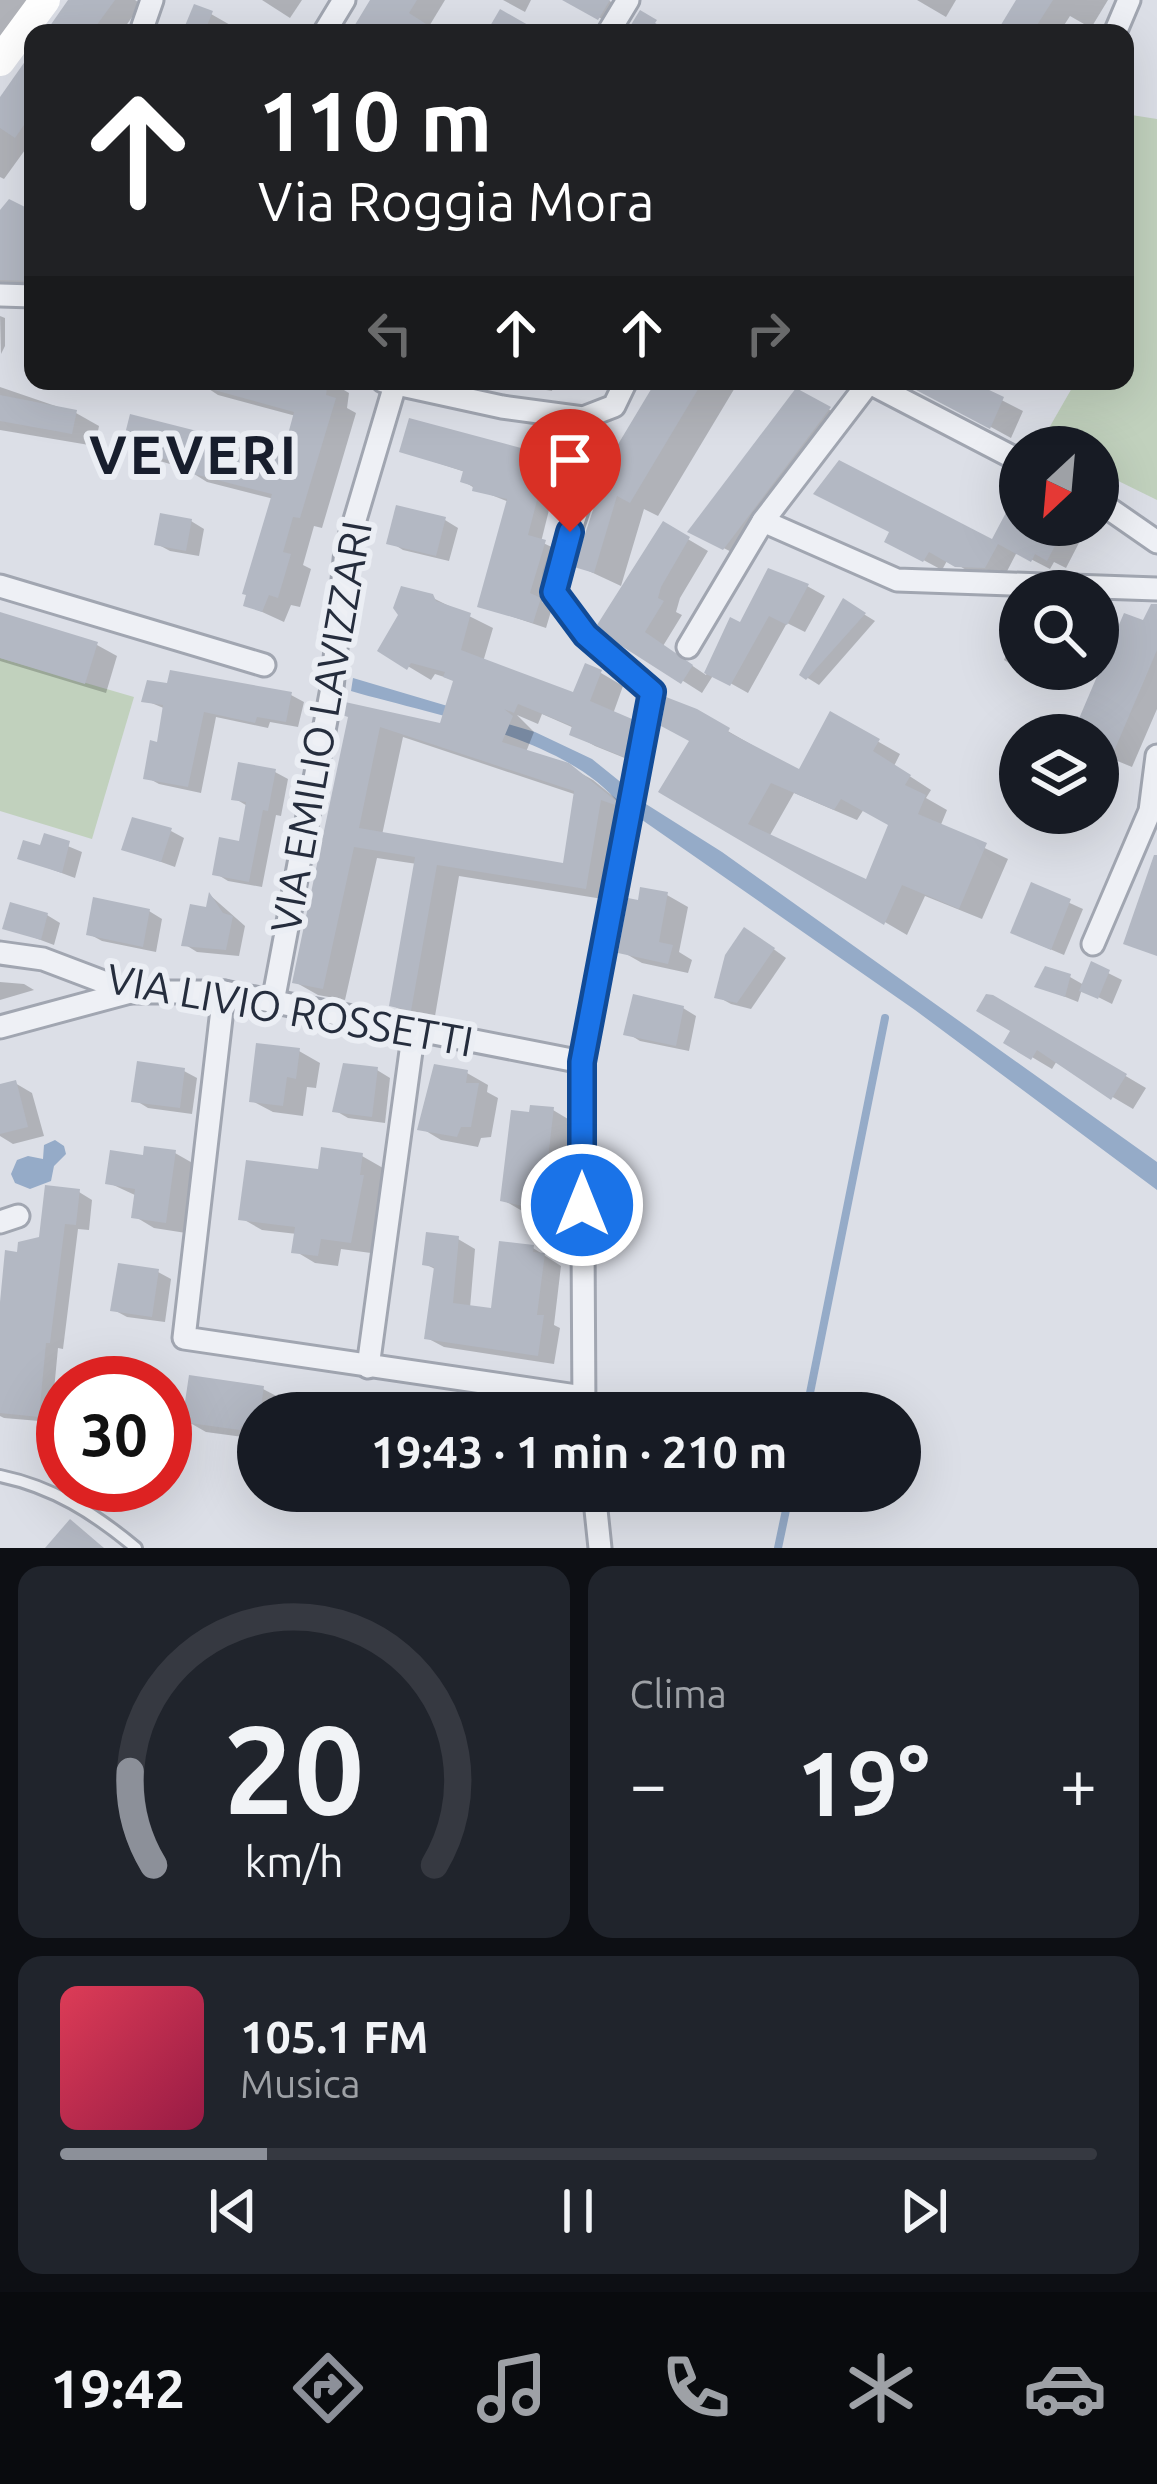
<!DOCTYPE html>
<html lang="it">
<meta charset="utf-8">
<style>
:root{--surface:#171b24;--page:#20242c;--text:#f1f3f6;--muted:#9ea1a6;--line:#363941;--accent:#8c9099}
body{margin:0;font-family:Ubuntu,sans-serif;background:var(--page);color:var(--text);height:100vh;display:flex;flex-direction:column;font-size:45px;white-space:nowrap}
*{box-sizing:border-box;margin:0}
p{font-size:39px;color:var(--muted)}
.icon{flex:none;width:66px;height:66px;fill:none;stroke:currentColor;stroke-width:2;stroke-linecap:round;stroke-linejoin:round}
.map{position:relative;height:1548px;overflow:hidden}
.details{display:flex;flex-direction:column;gap:18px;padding:18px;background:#0d0f14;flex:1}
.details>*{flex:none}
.hud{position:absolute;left:24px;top:24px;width:1110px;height:366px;border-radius:24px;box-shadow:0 12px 48px #0002;background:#202124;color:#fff;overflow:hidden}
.needle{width:78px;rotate:206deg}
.fabs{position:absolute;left:999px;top:426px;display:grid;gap:24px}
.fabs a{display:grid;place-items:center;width:120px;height:120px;border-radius:50%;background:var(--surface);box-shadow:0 12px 48px #0002;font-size:60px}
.speed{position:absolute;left:36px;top:1356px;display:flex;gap:24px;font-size:60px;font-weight:700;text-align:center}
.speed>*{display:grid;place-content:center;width:156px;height:156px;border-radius:50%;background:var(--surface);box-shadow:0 12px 48px #0002;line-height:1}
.speed .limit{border:18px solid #d22;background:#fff;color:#111}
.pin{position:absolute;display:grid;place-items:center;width:102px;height:102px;color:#fff;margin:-123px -51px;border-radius:50% 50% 50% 0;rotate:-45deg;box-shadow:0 0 12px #0007}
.pin .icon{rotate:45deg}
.me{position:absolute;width:132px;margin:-66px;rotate:0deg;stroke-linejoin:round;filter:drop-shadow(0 0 9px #0008)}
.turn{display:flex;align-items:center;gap:42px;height:252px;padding:0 36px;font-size:54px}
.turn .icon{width:156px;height:156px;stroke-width:2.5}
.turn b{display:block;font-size:84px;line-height:102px}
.lanes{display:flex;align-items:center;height:114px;padding:0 36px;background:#0003;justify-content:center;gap:60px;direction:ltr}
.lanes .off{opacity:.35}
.big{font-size:90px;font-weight:700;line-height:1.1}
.details .tile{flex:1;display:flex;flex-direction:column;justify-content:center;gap:18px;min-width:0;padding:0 42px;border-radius:24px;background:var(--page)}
.details .dial{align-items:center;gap:0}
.dial svg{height:312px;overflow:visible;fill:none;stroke:var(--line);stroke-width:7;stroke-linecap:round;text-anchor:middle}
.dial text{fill:var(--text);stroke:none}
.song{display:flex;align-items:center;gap:36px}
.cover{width:144px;height:144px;border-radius:18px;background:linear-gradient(135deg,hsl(350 70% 55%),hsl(340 70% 35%))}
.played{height:12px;border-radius:6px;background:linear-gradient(90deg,var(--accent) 20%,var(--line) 20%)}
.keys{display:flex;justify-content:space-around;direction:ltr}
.heat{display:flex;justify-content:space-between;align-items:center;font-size:66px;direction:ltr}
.details .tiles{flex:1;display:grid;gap:18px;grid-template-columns:1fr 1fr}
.tile:last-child{grid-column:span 2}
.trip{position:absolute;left:237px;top:1392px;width:684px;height:120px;border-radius:60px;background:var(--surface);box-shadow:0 12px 48px #0002;font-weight:700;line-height:120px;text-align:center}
.tabs{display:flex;height:192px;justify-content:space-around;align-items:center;background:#090b0e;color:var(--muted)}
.tabs .icon{width:84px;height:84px}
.tabs .current{color:var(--accent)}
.tabs b{font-size:54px;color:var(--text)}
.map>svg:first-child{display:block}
.green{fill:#c1d1bd}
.water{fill:#95abc8}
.shadow{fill:#0003;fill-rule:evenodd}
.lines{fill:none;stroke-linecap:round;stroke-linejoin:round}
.stream{stroke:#95abc8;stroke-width:8}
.building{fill:#b3b8c3;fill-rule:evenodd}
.lane-casing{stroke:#a1a6b1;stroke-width:16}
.street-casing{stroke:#a1a6b1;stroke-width:27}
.lane{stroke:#eef0f5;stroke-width:10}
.street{stroke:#eef0f5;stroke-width:21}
.secondary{stroke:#fff;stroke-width:30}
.route-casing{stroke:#114b97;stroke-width:30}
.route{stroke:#1a73e8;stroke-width:21}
.labels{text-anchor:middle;stroke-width:12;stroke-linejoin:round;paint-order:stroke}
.street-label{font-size:42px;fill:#252d3d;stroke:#ebeef4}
.district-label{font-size:54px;font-weight:bold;letter-spacing:3px;fill:#181e2d;stroke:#ebeef4}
</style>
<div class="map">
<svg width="1157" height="1548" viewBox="0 0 1157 1548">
<rect width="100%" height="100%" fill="#dcdfe7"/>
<g class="green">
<polygon points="1125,114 1157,119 1157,500 1098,471 1098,447 1051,447 1041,442 1076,381 1125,381"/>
<polygon points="0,658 134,697 92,839 0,811"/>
</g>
<g class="water">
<path d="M353,678L535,732L592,759L628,788L621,806C569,738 433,715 351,691Z"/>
<polygon points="638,799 722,852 1157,1162 1157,1190 915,1010 635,815"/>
<polygon points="55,1140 64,1146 66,1154 54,1166 51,1181 30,1189 15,1183 11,1174 17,1160 28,1156 43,1159 44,1145"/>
</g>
<g class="shadow">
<polygon points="0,0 46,0 0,68"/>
<polygon points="75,0 135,0 141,4 121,33 51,33"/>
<polygon points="262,0 302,0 290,18"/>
<polygon points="374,0 445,0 425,33 354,33"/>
<polygon points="503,0 531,0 525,12"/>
<polygon points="568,0 608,0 626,11 616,27"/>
<polygon points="917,0 956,0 946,17"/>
<polygon points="1022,0 1108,0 1091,28 1070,16 1059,33 1001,33"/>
<polygon points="211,14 232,26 230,33 184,33"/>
<polygon points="33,57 33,145 30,143 4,179 0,177 0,102"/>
<polygon points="0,214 33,215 33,292 0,289"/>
<polygon points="0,316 5,318 5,346 1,354"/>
<polygon points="197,381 329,381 349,393 347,408 356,413 322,528 314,526 303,565 311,569 300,607 291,605 284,622 247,605 274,499 207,482 186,469 147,457 126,444 285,456 296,416 218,395"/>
<polygon points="492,381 554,381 552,391"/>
<polygon points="660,381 739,381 658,516 644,509 621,586 578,566"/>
<polygon points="907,381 976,381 972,385 1023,411 1011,438"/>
<polygon points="0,387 76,413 99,426 95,446 0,430"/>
<polygon points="797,392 850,421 745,559 712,542"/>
<polygon points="402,451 534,455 570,459 583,467 575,499 553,494 541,542 558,550 542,602 552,608 546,628 481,606 509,502 476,489 463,481 465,472"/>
<polygon points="1020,506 1020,525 1056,525 1081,539 1066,568 1054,562 1050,569 1017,552 1004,577 976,576 948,559 942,570 888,541 893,532 994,543"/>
<polygon points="445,520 458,528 449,561 403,550 390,542"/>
<polygon points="191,521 204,529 199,556 170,551 157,544"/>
<polygon points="664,525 708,551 680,598 676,612 682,615 663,646 706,675 732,621 742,626 807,586 825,596 805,632 787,623 748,693 714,674 702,693 622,642"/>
<path d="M431,597L493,628L483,662L574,696L586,667L601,673L623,686L613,714L653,735L647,767L595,746L572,733L574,728L542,714L538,724L517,715L534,732L526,752L568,766L593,780L635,814L609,900L459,876L434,1022L415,1018L392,1005L417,864L377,858L345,1000L318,995L295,982L351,716L442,726L456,681L435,674L431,680L381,650ZM403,737L577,795L565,866L382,835Z"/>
<polygon points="844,602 875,621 819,685 803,675"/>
<polygon points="0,615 97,645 117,656 106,693 0,661"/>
<polygon points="1157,621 1157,709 1132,767 1098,753 1098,735 1076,735"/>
<polygon points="1020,622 1020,669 1004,660"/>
<polygon points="1021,669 1056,669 1051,682"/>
<polygon points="291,695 304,702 298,727 270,722 268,728 216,717 201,793 159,784 146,777 159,745 166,709 144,700"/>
<path d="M695,712L800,773L831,715L900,754L894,766L931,790L926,798L947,810L940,827L1008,859L982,919L925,896L907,935L662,791L693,740ZM794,793L857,820L864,809L891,824L867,883L769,837Z"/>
<polygon points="275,772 288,779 281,816 276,815 262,887 228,881 215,873 242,844 249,807 234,798"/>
<polygon points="171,831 184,838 175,867 125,849"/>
<polygon points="46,837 82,852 75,878 21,858 43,849"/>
<polygon points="1032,886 1083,909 1064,955 1026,939"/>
<polygon points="667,895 688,907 679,952 692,960 688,973 642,963 621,951"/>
<polygon points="211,896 245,926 239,956 197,952 184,944 208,910"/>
<polygon points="149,911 162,919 156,952 102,941 89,934"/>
<polygon points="47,915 60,923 54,945 6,927"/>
<polygon points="758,938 786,958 751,1009 731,1004 718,997"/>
<polygon points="1092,965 1122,980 1112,1004 1082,989 1078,1002 1038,986 1070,977 1084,985"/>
<polygon points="0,982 24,984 34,990 0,1000"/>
<polygon points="992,997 1146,1088 1133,1109 1077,1076 1058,1059 1052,1069 1007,1042 1014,1030"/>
<polygon points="683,1008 696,1016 689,1051 640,1041 627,1033"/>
<polygon points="299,1051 320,1063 316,1088 307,1087 303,1116 273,1112 252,1101"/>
<polygon points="377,1070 390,1078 385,1123 348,1118 336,1111"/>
<polygon points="184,1071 197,1078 192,1114 148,1108 135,1100"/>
<polygon points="467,1073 488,1085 487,1092 498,1098 491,1137 481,1138 478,1147 441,1140 421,1128"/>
<polygon points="15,1083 32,1093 44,1136 13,1144 0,1136 0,1086"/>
<polygon points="553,1110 573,1122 562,1219 524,1212 503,1200"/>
<polygon points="175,1153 196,1165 186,1233 154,1228 134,1216 137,1196 109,1183 145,1159"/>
<polygon points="362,1156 383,1168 371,1253 341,1249 338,1266 315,1263 295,1251 297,1234 262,1230 241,1218 321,1173"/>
<polygon points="79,1192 92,1200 89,1230 78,1229 63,1349 58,1348 51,1422 4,1418 0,1416 0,1324 20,1255 42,1240"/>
<polygon points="458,1239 475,1249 470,1308 494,1311 533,1248 561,1266 554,1325 560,1328 554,1364 444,1347 427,1338 437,1270 425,1264"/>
<polygon points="158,1272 171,1279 165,1322 127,1317 114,1310"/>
<polygon points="101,1373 140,1377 150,1383 100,1383"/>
<polygon points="263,1389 284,1400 282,1413 258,1413 258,1439 206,1432 185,1420"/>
<polygon points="419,1407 459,1413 418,1413"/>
</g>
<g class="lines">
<g class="stream">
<polyline points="806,1413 885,1018"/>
<polyline points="778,1548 790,1491"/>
</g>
</g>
<g class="building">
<polygon points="68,0 115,0 91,33 45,33"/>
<polygon points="370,0 417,0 409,13 440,33 350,33"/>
<polygon points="562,0 610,0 598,20"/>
<polygon points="1016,0 1053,0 1032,33 996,33"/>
<polygon points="194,4 213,11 204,33 182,33"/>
<polygon points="500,9 542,33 486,33"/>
<polygon points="640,10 657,20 655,23 673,33 626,33"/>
<polygon points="33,50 33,112 15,138 0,128 0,97"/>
<polygon points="9,199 33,211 33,281 0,280 0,210"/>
<polygon points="204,381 328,381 326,395 336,398 300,518 293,517 283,552 291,554 278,598 269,595 262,612 243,606 246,595 242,594 272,494 182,471 184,465 122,446 130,414 283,453 294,412 203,387"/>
<polygon points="656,381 703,381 630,503 617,496 594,573 574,567 611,456"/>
<polygon points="899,381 970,381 1004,397 990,429"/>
<polygon points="796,388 831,407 723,550 687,532"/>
<polygon points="0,395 77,410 72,434 0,421"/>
<polygon points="409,418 532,451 532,447 571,457 562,494 540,489 528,535 546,540 530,593 541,598 533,623 477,607 507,499 472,491 473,486 460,482 463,471 399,452"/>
<polygon points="839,460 992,539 1020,486 1020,525 1066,525 1047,561 1035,554 1031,562 998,544 985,568 955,567 929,552 923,562 884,542 889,532 813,494"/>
<polygon points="396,505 446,517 436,556 386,544"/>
<polygon points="160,513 192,519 186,551 154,545"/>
<polygon points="663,521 690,537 661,587 658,598 664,601 645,632 693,665 681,684 620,645 597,625"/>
<polygon points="768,568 809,584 787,625 769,616 730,686 704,673 730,617 740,622"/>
<path d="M401,586L433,594L436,601L471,613L461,650L573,692L585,663L602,670L590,701L632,719L624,757L569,735L572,726L518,704L514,713L504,709L513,716L502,742L569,763L616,801L615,805L601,800L586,889L437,865L411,1011L389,1006L415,857L354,847L323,989L292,983L348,717L342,715L345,702L440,723L453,681L443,677L445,672L411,663L407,670L377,651L398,615L393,608ZM380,727L574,791L563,863L359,828Z"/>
<polygon points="843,598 866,613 806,680 799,675"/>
<polygon points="1151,604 1157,604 1157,650 1098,789 1098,735 1072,735 1124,613 1143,620"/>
<polygon points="0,612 98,642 85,684 0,658"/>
<polygon points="170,670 292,692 286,722 257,717 255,723 204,712 188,787 143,779 150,740 157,742 163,705 141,702 147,680 167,683"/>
<path d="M666,697L697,709L730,728L728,732L799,769L830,711L880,739L873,751L911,775L905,785L926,795L918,814L987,843L959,909L902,885L884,925L658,792L689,741L661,726ZM771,783L834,810L841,799L888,825L866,879L748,824Z"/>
<polygon points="238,762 276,769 268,811 263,810 249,882 212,875 219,837 239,841 246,802 231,800"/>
<polygon points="132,817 172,828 161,862 121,850"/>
<polygon points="44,833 70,841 62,873 17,859 23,840 40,845"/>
<polygon points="1154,855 1157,855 1157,956 1123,944"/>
<polygon points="1031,882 1071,899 1051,950 1010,933"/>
<polygon points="640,887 668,892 659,942 673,945 668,964 618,953 628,898 638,900"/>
<polygon points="209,892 223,913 233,916 226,950 181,946 190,904 206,907"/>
<polygon points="93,897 150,909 143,947 86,935"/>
<polygon points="10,902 48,913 41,940 2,929"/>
<polygon points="744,927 775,948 737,1003 714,998 725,955"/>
<polygon points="1091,961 1110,970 1098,999 1079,991"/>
<polygon points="1045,966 1071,974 1065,997 1034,987"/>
<polygon points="633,994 684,1006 676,1046 623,1035"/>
<polygon points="986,994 993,995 1127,1074 1111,1100 1037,1050 1031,1060 1003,1043 1010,1031 976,1011"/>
<polygon points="256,1043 300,1048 296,1079 287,1077 283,1106 249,1102"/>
<polygon points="137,1061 185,1068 180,1108 131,1102"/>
<polygon points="343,1063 378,1067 372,1117 332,1112"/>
<polygon points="434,1064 468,1070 466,1083 479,1083 471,1127 461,1127 457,1137 417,1130"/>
<polygon points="16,1080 28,1127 0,1134 0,1084"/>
<polygon points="530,1105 554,1107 542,1210 500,1201 511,1110 529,1112"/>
<polygon points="144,1146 176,1150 166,1223 131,1218 135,1189 105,1184 110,1150 143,1155"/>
<polygon points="321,1147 363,1153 360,1175 364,1175 351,1243 321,1239 318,1256 291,1253 295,1227 238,1220 246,1160 318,1169"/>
<polygon points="45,1185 80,1189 76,1225 65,1224 50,1343 46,1343 39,1417 0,1413 0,1302 5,1250 17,1252 18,1242 39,1237"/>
<polygon points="426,1232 459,1236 453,1303 491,1308 499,1241 534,1245 533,1252 545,1253 537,1315 544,1315 538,1356 424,1339 434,1267 422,1265"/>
<polygon points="118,1263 159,1269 152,1317 110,1311"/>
<polygon points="189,1375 264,1386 258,1428 241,1426 240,1430 182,1422"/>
<polygon points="332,1394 386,1401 385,1413 329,1413"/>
<polygon points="70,1519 104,1548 45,1548"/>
</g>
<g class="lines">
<g class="lane-casing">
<path id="lane" d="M0,1476C53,1487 94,1513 136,1548"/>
</g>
<g class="street-casing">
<g id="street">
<polyline points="143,26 152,0"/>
<polyline points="324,33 344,0"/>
<polyline points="608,33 628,0"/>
<polyline points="1115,33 1129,0"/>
<polyline points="0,295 33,296"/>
<polyline points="383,381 502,407 583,418 614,406 626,381"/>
<polyline points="866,381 1020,461"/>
<polyline points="583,418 598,447 556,574 554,592 586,635 652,692 582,1062 584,1413"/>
<polyline points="1098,501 1157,542"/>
<polyline points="763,521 897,580 1157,589"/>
<polyline points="0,586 264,665"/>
<polyline points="688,647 763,521 870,381"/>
<polyline points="1093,944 1150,811 1157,756"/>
<polyline points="0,953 43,959 130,992 224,992 582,1062"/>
<polyline points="224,992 184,1338 583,1397"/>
<polyline points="273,1002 332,688 346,550 395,385"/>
<polyline points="0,1027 130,992"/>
<polyline points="0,1222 18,1216"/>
<polyline points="368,1367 414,1029"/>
<polyline points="594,1491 600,1548"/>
</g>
</g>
<use href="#lane" class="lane"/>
<use href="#street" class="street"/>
<polyline class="secondary" points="0,61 45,0"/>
</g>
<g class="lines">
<g class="route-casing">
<polyline id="route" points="570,532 554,592 586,635 652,692 582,1062 582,1205"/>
</g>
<use href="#route" class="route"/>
</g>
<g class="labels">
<g class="street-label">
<text transform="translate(321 727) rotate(-80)" y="15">VIA EMILIO LAVIZZARI</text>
<text transform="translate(290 1010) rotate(10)" y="15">VIA LIVIO ROSSETTI</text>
</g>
<g class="district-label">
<text x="194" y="474">VEVERI</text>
</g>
</g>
</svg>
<div class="fabs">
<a><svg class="needle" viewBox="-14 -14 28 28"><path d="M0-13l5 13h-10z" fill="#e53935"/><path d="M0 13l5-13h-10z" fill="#9ea1a6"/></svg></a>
<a><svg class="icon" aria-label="search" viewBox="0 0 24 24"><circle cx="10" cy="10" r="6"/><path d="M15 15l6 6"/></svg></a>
<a><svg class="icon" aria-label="layers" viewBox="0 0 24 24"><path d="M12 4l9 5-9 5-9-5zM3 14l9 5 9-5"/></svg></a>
</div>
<div class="speed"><div class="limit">30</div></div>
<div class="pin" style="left:570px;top:532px;background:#d93025"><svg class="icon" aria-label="arrive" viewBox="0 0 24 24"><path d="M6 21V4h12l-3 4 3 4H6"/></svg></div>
<svg class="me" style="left:582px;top:1205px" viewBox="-20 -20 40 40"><circle r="17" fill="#1a73e8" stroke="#fff" stroke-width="3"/><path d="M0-11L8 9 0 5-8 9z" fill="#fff"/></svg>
<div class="trip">19:43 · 1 min · 210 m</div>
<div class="hud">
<div class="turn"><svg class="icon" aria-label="ahead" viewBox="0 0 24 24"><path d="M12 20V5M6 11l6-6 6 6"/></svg><div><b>110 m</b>Via Roggia Mora</div></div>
<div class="lanes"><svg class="icon off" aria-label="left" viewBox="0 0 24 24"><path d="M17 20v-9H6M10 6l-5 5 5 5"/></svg><svg class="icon" aria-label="ahead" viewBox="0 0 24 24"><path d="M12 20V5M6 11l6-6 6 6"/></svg><svg class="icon" aria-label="ahead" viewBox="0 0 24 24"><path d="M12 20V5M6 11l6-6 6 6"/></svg><svg class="icon off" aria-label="right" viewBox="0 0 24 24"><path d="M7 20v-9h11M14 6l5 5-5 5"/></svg></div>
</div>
</div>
<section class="details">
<div class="tiles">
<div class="tile dial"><svg viewBox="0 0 100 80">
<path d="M14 69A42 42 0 1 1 86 69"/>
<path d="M14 69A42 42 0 0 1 8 45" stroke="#8c9099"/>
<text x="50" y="56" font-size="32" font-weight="700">20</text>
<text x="50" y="72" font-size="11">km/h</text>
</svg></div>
<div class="tile"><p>Clima</p>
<div class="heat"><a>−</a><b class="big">19°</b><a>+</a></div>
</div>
<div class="tile">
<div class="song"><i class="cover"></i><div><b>105.1 FM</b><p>Musica</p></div></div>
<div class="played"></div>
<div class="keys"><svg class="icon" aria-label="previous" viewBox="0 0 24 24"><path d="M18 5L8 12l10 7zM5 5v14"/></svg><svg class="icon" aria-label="pause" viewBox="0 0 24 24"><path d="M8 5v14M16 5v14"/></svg><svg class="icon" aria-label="next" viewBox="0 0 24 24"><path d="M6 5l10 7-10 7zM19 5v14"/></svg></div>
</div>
</div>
</section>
<nav class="tabs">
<b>19:42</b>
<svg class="icon current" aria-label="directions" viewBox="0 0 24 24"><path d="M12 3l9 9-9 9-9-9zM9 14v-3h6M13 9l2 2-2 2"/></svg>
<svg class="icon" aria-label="music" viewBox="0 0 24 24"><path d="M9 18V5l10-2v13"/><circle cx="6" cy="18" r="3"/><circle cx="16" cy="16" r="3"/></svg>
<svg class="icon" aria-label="phone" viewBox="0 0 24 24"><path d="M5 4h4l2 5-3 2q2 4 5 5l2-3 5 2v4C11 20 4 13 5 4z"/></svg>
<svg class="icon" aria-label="climate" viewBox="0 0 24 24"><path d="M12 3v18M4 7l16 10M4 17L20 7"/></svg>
<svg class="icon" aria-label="car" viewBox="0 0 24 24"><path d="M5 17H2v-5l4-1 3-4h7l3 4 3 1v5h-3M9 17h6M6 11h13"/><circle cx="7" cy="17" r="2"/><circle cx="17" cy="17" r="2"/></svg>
</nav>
